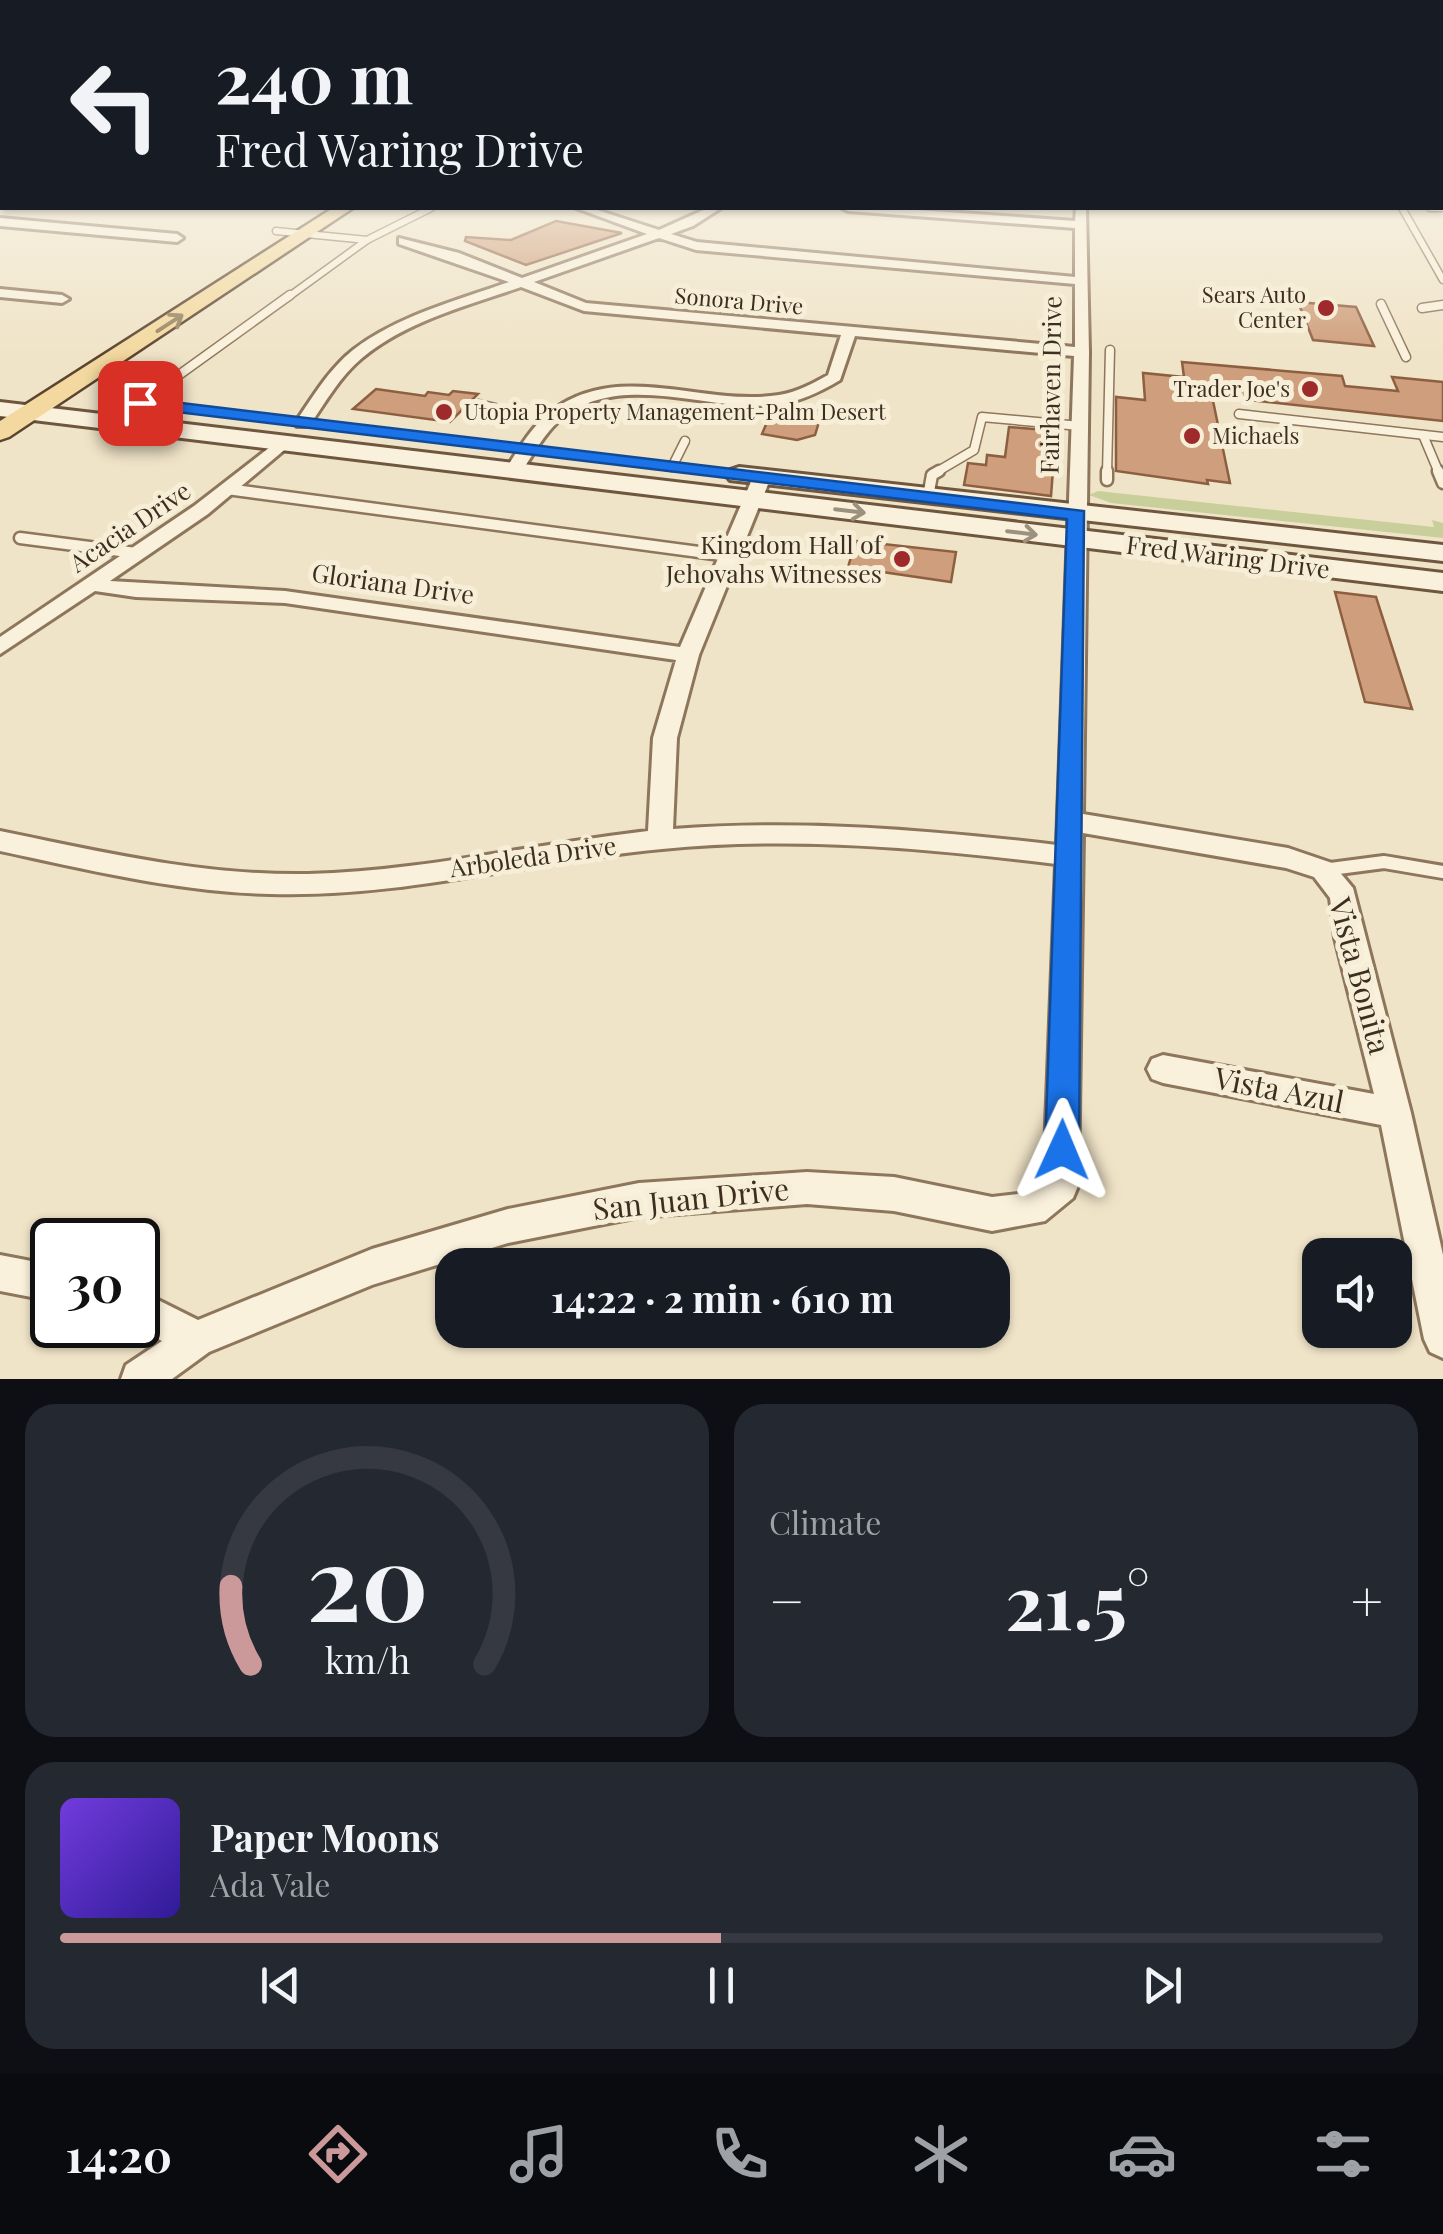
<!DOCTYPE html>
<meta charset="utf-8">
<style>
:root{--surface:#171b24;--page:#242831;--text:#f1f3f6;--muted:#9ea1a6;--line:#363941;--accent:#cc999b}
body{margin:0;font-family:"Playfair Display",serif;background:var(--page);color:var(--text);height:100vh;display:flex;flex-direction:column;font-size:38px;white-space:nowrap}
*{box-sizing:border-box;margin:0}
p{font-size:32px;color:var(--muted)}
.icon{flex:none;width:55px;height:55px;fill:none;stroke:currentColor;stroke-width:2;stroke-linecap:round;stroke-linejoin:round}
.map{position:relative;height:1379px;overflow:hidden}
.details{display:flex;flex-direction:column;gap:25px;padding:25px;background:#0d0f14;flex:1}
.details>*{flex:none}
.hud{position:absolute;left:0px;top:0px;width:1445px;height:210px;box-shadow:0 2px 8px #0004;background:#171b24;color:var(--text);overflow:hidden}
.buttons{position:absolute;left:1302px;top:1238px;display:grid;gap:20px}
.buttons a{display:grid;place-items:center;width:110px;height:110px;border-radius:20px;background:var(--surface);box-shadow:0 2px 8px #0004;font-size:50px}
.speed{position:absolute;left:30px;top:1218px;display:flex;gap:20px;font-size:50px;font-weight:700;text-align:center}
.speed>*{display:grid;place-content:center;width:130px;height:130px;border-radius:50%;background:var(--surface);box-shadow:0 2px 8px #0004;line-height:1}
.speed .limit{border:5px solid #111;border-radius:15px;background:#fff;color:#111}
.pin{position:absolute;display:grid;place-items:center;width:85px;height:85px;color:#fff;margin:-42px;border-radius:20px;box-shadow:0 5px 15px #0006}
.me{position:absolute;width:110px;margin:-55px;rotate:1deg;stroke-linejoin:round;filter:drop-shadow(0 0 8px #0008)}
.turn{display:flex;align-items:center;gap:35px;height:210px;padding:0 50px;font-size:45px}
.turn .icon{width:130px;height:130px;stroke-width:2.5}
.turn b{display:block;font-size:70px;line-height:85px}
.big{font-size:75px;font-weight:700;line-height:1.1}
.details .tile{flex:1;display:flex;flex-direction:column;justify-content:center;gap:15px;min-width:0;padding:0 35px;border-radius:30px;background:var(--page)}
.details .dial{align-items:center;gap:0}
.dial svg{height:260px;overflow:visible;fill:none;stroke:var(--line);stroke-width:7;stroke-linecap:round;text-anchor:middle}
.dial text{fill:var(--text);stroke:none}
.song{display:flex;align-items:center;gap:30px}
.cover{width:120px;height:120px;border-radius:15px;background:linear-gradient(135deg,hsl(260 70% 55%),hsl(250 70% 35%))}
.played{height:10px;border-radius:5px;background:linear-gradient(90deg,var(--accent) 50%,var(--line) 50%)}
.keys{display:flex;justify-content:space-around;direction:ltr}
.heat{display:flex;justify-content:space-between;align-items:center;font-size:55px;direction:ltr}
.details .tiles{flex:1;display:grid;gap:25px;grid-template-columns:1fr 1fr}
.tile:last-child{grid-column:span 2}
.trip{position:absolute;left:435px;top:1248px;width:575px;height:100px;border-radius:30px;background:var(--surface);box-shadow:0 2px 8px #0004;font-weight:700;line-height:100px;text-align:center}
.dock{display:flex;height:160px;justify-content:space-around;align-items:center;background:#090b0e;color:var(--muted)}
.dock .icon{width:70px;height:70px}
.dock .selected{color:var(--accent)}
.dock b{font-size:45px;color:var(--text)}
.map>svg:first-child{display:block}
.green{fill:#c9cf9b}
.building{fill:#cf9f7d;stroke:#8d5f41;stroke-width:2.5}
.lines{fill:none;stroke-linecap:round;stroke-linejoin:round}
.lane-far3-casing{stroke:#8d765c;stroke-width:9}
.lane-far2-casing{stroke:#8d765c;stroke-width:11}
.lane-far1-casing{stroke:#8d765c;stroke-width:15}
.lane-casing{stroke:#8d765c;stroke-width:18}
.street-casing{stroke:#8d765c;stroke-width:6}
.secondary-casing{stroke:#6f573f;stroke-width:6}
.primary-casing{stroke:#5b4430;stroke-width:5}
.lane-far3{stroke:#faf1dc;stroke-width:6}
.lane-far2{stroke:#faf1dc;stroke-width:8}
.lane-far1{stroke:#faf1dc;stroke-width:10}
.lane{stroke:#faf1dc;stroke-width:12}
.street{fill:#faf1dc;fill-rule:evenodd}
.secondary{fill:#faf1dc;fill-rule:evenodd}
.primary{fill:#f3d9a0;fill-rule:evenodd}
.oneway{stroke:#988460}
.oneway2{stroke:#9c907e}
.route{fill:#1a73e8;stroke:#114b97;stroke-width:2.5}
.poi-dot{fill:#9e2a2b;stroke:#f7eed8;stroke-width:4}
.labels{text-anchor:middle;stroke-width:10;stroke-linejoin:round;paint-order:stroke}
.far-poi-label{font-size:22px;fill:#3d2e20;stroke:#f7eed8;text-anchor:end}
.far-street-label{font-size:22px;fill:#3d2e20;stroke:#f7eed8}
.street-label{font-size:25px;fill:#3d2e20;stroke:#f7eed8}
.poi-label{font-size:25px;fill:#3d2e20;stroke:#f7eed8;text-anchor:end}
.near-street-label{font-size:30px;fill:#3d2e20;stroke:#f7eed8}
</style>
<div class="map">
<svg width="1443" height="1379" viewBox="0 0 1443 1379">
<rect width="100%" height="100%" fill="#f0e4c8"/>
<polygon class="green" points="1098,491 1434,527 1432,520 1443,523 1443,538 1111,503 1089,495"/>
<g class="building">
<polygon points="556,221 622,233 526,265 465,241 466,237 511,240"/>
<polygon points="1298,302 1356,307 1374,346 1313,340"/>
<polygon points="1182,362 1342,376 1345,386 1398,391 1392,377 1443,382 1443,421 1212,396 1230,483 1207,480 1208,484 1116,471 1116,397 1145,400 1143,373 1184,377"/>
<polygon points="376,389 425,396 428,392 449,395 453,391 478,394 450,422 353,409"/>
<polygon points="823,409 815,435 797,440 762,434 770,415 793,417"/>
<polygon points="1009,427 1056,431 1051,496 964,485 968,463 986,465 987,455 1005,457"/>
<polygon points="856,541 956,552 951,582 848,567"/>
<polygon points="1335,592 1376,597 1412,709 1365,702"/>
</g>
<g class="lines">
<g class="lane-far3-casing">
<g id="lane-far3">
<polyline points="1402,208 1443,280"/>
<polyline points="1430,208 1443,208"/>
<polyline points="276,231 367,240"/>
<polyline points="287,298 367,240 431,208"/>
</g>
</g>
<g class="lane-far2-casing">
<g id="lane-far2">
<polyline points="1381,304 1406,357"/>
<polyline points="1422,308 1443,305"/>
<polyline points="140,403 290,295"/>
<polyline points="479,404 551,422"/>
<polyline points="1239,414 1443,437"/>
<polyline points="1423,435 1439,473"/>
<polyline points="672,467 685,441"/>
<polyline points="935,473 974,450 982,417 1080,426"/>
<polyline points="1107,473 1110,350"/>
</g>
</g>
<g class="lane-far1-casing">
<g id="lane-far1">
<polyline points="1438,471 1443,483"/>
<polyline points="1107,480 1107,471"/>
<polyline points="227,489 729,556"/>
<polyline points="928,497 932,475 939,471"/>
<polyline points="20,538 136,553"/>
</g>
</g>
<g class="lane-casing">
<polyline id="lane" points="1323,870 1384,862 1443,872"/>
</g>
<g class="street-casing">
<g id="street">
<rect x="0" y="163" width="2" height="6"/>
<path d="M576,208H591L659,230L708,208H721L693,226L671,234L697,242L1075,277V228L848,211L842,208H889L1075,221L1076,208H1086L1089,352L1083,814L1288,848L1332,863L1353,888L1411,1113L1443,1255V1358L1430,1352L1424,1339L1381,1125L1163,1083L1152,1079L1147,1069L1152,1059L1163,1055L1374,1094L1335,938L1330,898L1314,877L1286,868L1083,833L1078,1186L1073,1198L1045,1221L992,1231L894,1211L807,1204L639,1217L508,1243L372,1285L209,1352L172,1379H121L126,1365L162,1341L132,1325H138V1290L198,1320L372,1249L508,1209L639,1183L807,1172L894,1177L992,1197L1026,1193L1044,1178L1056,864C925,848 793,836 662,849C530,861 403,898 270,894C179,892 89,870 0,851V831C102,852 204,876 308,874C422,871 534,844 648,831L653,738L676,660L285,603L136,597L95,591L0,654V637L194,506L283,437L289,438V446L208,514L110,581L285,591L680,647L753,477L756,473H768L771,477L699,655L677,738L673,829C802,819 929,830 1057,845L1074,356L855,336L840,380C820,392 799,402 775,405C708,412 622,370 562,418C544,433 533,455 520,474L514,475L505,470C519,449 532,425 553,410C621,360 704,407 779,395C797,392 812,384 828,375L841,335L584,311L521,287C469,305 406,321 362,358C340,376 325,403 309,426H297L295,423C312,398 329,369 353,350C397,316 458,300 509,282L399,244V238L459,253L522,278L647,234ZM659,238L696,250L1075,284V347L586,303L534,282Z"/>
<polygon points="0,218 177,234 183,238 177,242 0,226"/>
<polygon points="0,289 62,295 69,299 62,303 0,297"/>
<polygon points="0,1255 52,1265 52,1301 0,1291"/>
</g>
</g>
<g class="secondary-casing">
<g id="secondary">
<polygon points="0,402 1443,573 1443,591 0,416"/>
<polygon points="739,467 1443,545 1443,561 730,480 726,475 730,470"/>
</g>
</g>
<g class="primary-casing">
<polygon id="primary" points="333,208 353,208 9,437 0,440 0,421"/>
</g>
<use href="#lane-far3" class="lane-far3"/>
<use href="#lane-far2" class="lane-far2"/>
<use href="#lane-far1" class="lane-far1"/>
<use href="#lane" class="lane"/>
<use href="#street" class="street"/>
<use href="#secondary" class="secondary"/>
<use href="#primary" class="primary"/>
</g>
<defs><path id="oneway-shaft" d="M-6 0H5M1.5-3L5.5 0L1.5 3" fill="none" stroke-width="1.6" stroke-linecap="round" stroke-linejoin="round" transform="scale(2.5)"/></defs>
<use class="oneway" href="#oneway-shaft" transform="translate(170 323) rotate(-33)"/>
<g class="oneway2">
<use href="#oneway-shaft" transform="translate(850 511) rotate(7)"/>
<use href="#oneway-shaft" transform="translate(1022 533) rotate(7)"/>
</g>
<linearGradient id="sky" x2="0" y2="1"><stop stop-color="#8fbad6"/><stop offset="0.45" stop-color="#f8f3e6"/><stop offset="1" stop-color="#f8f3e6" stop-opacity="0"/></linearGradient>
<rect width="1443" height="354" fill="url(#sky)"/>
<polygon class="route" points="140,398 1084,511 1079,1150 1074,1161 1062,1165 1050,1161 1045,1150 1067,519 135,407 135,400"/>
<g class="poi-dot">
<circle cx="1326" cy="308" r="10"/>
<circle cx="1310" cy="389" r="10"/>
<circle cx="444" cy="412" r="10"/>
<circle cx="1192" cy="436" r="10"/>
<circle cx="902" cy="559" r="10"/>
</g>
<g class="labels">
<g class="far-poi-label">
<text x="1306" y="303">Sears Auto<tspan x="1306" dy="25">Center</tspan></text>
<text x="1290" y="397">Trader Joe's</text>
<text x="464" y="420" text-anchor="start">Utopia Property Management-Palm Desert</text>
<text x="1212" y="444" text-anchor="start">Michaels</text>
</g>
<g class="far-street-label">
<text transform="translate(739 301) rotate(5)" y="8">Sonora Drive</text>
</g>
<g class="street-label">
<text transform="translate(1051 385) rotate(-89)" y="9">Fairhaven Drive</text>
<text transform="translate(130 527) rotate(-34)" y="9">Acacia Drive</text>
<text transform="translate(1228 557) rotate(7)" y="9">Fred Waring Drive</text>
<text transform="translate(393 584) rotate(8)" y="9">Gloriana Drive</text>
<text transform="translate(533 857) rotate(-8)" y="9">Arboleda Drive</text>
</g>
<g class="poi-label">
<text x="882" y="554">Kingdom Hall of<tspan x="882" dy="29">Jehovahs Witnesses</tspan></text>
</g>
<g class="near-street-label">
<text transform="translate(1359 976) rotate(75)" y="10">Vista Bonita</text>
<text transform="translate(1279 1091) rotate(11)" y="10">Vista Azul</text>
<text transform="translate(691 1200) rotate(-6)" y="10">San Juan Drive</text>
</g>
</g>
</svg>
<div class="buttons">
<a><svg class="icon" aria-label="sound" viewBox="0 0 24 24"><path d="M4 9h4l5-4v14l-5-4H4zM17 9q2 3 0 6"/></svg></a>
</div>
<div class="speed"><div class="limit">30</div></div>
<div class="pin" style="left:140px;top:403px;background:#d93025"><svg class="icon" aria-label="arrive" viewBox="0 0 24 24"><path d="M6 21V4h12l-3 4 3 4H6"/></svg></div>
<svg class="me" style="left:1062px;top:1150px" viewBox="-20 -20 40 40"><path d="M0-17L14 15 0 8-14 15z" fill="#1a73e8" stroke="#fff" stroke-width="4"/></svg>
<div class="trip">14:22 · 2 min · 610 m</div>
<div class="hud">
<div class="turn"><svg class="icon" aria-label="left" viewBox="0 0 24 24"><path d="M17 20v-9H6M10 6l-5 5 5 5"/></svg><div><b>240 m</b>Fred Waring Drive</div></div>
</div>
</div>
<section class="details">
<div class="tiles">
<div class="tile dial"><svg viewBox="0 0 100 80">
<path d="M14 69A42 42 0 1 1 86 69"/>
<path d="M14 69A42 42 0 0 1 8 45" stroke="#cc999b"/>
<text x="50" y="56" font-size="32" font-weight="700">20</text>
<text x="50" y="72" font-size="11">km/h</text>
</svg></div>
<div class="tile"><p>Climate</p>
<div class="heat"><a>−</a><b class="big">21.5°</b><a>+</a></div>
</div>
<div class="tile">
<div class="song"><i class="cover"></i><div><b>Paper Moons</b><p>Ada Vale</p></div></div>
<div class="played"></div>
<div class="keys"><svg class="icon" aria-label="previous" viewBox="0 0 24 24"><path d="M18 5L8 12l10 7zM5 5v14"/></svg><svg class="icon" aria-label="pause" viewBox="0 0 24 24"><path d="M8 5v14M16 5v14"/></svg><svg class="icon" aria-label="next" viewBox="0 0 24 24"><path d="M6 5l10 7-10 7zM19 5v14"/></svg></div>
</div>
</div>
</section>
<nav class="dock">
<b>14:20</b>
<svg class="icon selected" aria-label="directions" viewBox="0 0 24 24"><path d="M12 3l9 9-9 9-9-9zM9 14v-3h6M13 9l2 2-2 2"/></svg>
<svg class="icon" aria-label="music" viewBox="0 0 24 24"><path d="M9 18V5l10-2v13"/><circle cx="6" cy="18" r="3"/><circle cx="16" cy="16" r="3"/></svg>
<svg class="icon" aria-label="phone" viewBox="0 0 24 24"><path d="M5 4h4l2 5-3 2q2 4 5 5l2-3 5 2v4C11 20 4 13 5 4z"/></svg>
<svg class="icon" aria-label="climate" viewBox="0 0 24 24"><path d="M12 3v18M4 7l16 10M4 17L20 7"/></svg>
<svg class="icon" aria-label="car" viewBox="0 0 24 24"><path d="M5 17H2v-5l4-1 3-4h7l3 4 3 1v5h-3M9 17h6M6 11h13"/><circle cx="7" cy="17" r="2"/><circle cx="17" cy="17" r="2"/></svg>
<svg class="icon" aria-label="filters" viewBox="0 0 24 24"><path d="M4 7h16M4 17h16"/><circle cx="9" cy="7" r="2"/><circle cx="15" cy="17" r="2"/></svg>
</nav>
